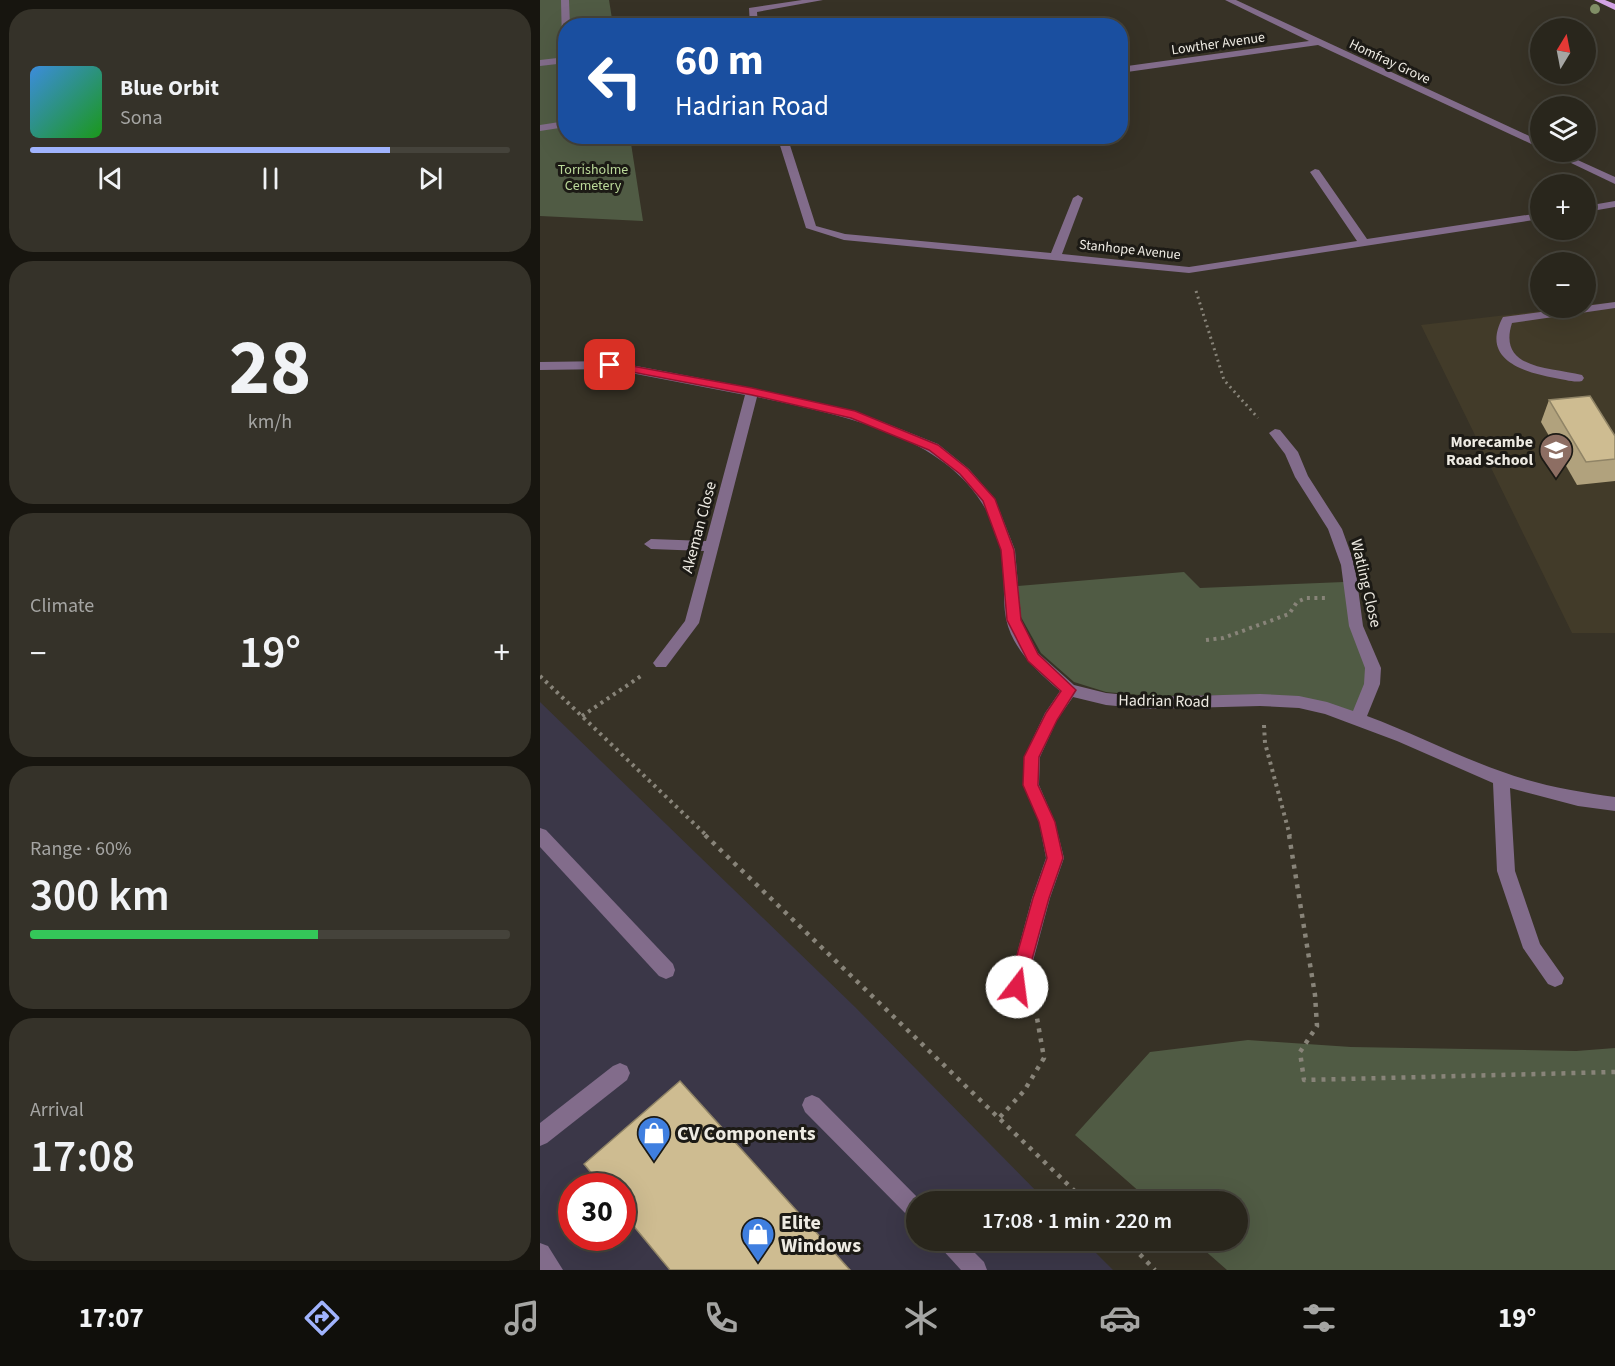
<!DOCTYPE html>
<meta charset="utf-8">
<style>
:root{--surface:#29261c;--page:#353229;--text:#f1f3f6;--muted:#a5a5a3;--line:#45433b;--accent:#a0b3fd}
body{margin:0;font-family:"Source Sans 3",sans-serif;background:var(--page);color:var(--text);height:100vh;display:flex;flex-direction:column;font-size:22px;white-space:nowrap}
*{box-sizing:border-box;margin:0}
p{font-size:20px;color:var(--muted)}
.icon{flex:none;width:33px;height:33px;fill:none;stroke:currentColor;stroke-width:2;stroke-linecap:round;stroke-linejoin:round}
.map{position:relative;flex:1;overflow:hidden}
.panel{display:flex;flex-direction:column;gap:9px;padding:9px;background:#17150f;width:540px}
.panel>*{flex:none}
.guide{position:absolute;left:18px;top:18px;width:570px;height:126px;border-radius:24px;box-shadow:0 6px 24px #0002,0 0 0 2px var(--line);background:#1a4fa0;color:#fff;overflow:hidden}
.needle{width:39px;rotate:10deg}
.fabs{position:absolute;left:990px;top:18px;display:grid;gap:12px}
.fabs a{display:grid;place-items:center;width:66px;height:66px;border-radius:50%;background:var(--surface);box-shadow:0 6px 24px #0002,0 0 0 2px var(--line);font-size:30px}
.speed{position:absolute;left:18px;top:1173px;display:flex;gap:12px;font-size:30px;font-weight:700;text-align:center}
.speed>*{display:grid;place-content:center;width:78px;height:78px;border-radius:50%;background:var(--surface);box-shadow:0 6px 24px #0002,0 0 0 2px var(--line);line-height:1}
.speed .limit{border:9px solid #d22;background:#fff;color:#111}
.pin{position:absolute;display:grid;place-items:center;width:51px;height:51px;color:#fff;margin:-26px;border-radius:12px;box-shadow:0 3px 9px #0006}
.me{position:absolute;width:66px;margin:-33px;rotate:15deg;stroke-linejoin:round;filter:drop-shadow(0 0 4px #0008)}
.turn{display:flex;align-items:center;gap:21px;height:126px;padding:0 18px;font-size:27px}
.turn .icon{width:78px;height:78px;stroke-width:2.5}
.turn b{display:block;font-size:42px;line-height:51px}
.big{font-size:45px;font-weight:600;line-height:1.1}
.panel .tile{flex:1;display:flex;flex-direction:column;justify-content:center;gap:9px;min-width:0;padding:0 21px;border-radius:24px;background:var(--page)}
.panel .dial{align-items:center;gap:0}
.dial b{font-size:78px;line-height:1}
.song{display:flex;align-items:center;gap:18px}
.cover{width:72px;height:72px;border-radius:9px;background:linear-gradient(135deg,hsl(210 70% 55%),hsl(120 70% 35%))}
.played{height:6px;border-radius:3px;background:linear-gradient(90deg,var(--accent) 75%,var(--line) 75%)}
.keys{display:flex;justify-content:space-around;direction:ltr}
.heat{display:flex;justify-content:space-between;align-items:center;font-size:33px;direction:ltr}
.charge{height:9px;border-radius:4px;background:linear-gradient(90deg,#34c759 60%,var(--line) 0)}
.trip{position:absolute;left:366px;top:1191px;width:342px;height:60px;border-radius:30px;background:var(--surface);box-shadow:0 6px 24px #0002,0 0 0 2px var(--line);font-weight:600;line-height:60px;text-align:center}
.tabs{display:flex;height:96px;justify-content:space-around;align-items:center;background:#100f0b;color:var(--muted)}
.tabs .icon{width:42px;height:42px}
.tabs .selected{color:var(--accent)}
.tabs b{font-size:27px;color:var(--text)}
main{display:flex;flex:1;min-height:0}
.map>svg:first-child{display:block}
.built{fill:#423b29}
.industrial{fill:#3b3748;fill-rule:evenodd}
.green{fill:#505b44}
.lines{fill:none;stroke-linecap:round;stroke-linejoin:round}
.path-far2{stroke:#888479;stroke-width:3;stroke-dasharray:2 4;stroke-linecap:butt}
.path-far1{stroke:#888479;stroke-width:4;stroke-dasharray:3 4.5;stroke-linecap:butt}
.path{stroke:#888479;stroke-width:4.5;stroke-dasharray:4 6;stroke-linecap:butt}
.minor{fill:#826c8b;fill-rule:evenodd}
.major{fill:#d2a3e4;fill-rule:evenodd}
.tree{fill:#808e66}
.wall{fill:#b1a27d}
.building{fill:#cebc91;stroke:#908466;stroke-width:1.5}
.route{fill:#e11d48;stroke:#92132f;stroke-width:1.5}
.labels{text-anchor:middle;stroke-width:6;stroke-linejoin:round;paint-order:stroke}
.far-street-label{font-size:14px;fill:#eeebe3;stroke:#1c1a15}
.far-park-label{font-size:14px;fill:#bcda9a;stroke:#1c1a15}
.poi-label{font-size:16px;font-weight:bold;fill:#eeebe3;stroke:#1c1a15;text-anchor:end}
.street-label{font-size:16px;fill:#eeebe3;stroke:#1c1a15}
.near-poi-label{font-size:20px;font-weight:bold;fill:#eeebe3;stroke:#1c1a15;text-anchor:start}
</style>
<main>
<section class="panel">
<div class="tile">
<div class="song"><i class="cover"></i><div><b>Blue Orbit</b><p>Sona</p></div></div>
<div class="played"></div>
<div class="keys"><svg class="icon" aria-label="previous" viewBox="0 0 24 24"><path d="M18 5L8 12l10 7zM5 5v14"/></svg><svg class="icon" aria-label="pause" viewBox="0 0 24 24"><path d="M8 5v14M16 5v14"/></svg><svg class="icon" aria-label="next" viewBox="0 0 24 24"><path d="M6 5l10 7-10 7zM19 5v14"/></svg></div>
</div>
<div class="tile dial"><b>28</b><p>km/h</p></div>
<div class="tile"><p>Climate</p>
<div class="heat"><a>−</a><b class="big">19°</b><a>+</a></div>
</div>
<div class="tile"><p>Range · 60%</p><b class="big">300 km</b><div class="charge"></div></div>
<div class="tile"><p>Arrival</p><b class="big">17:08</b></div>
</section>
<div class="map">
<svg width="1075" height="1270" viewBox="0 0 1075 1270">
<rect width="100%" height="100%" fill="#373226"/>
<polygon class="built" points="1075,302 1075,633 1032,633 881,325 1026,308 1046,308 1046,305"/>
<path class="industrial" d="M0,702L315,1007L506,1201L376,1202V1240L544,1241L573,1270H0ZM32,1186H82V1238H32Z"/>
<g class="green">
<polygon points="0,0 69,0 73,25 26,26 26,136 90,137 103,221 0,216"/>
<polygon points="644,572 660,588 804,582 829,668 826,684 813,713 720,695 610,696 566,692 534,682 501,653 481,617 478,586"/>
<polygon points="708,1040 811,1047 1036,1051 1075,1048 1075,1270 687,1270 654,1241 698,1240 698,1202 610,1201 535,1135 610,1052"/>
</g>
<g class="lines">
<polyline class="path-far2" points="656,291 684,380 718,418"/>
<g class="path-far1">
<polyline points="666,640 683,638 749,614 757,602 766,598 789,598"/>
<polyline points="0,676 167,836"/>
<polyline points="42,716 101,676"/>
<polyline points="724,725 725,743 750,836"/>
</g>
<g class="path">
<polyline points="165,835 546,1202"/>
<polyline points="749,835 775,995 777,1026 760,1052 764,1080 1075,1072"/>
<polyline points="460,1117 484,1091 504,1058 497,1018 491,1009"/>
<polyline points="586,1240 615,1270"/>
</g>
<g class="minor">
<polygon points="21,0 29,0 30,26 26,26 26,47 22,44"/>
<polygon points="262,0 283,0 217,12 218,26 210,26 209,8"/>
<polygon points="685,0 696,0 1000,141 1000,148 778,45 580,73 580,67 769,41"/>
<polygon points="26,57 26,63 0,66 0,60"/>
<polygon points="26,121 26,127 0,131 0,125"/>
<polygon points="237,136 247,136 276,226 305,234 511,253 533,198 538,195 543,198 522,254 649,267 817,241 770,172 775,169 779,170 827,239 1000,213 1000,219 649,273 304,240 266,228"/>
<polygon points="1008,152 1020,152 1075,177 1075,184"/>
<polygon points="1075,201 1075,207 1046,212 1046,206"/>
<path d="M1075,302V308L972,323C957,370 1011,367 1042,375L1044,378L1042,381C1034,383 1023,379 1015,378C982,372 940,359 963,317Z"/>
<path d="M70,361L212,388L315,411L398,444L429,469L455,499L475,550L481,620L498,653L534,685L566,693L608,697L720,694L759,696L787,702L813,711L824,684L825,668L809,626L801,565L788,529L755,477L745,454L729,433L735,429L740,430L758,452L768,476L802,529L815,565L823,626L841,668L840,684L827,716C873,733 917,756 963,772C998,785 1038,792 1075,797V811L1038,806L970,788L975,871L1000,944L1024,978L1022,984L1015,987L1008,984L983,948L957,871L953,783L857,741L785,714L759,708L720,706L608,709L566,705L533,697L517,720L500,757L499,785L515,822L524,858L510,898L486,987L484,993L477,996L470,993L468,987L492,898L506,858L499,822L483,785L484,757L505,713L520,691C497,671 473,650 466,619C462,597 466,572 461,550C437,439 311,418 217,397L159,623L126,667H116L113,663L116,659L145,621L164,551L111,549L104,544L111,539L166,541L205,395L70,369L0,370V362Z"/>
<polygon points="0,828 6,830 133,964 135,970 133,976 126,979 119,976 0,847"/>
<polygon points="80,1063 87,1066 90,1073 87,1080 7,1143 0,1146 0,1123 73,1066"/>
<polygon points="272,1095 279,1098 382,1202 376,1202 376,1220 369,1217 265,1112 262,1105 265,1098"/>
<polygon points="397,1240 422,1240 444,1262 447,1270 421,1270 400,1247"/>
<polygon points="0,1243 8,1246 23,1270 0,1270"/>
</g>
<polygon class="major" points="1054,0 1065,0 1075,4 1075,10"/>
</g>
<circle class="tree" cx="1055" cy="9" r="5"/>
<polygon class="wall" points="1009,400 1075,436 1075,481 1037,485 1001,422"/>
<g class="building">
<polygon points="1050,396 1075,436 1075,459 1046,462 1009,400"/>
<polygon points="140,1081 310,1270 130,1270 82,1212 82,1186 62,1186 44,1164"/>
</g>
<polygon class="route" points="70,362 212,388 315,411 398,445 428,469 455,499 474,550 481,620 498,654 536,690 517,720 499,757 498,785 515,822 523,858 509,898 483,992 477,995 471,992 468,987 493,898 507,858 499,822 483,785 484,757 506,713 521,691 488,661 467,620 461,550 443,501 420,474 389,450 311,418 212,395 66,367 66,363"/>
<defs>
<g id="school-pin" transform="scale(1.725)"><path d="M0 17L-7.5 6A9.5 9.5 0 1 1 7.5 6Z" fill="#8d6e63" stroke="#1c1a15"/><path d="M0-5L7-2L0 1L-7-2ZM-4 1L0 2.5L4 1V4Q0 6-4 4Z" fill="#fff"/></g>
<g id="shop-pin" transform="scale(1.725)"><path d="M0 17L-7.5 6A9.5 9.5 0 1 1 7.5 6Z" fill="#3f7fe0" stroke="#1c1a15"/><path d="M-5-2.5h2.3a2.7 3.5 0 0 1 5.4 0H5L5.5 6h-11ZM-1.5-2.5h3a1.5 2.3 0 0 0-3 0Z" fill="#fff"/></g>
</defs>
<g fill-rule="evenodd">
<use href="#school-pin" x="1016" y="450"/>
<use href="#shop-pin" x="114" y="1133"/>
<use href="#shop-pin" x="218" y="1234"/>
</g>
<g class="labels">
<g class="far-street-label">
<text transform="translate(678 43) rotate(-8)" y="5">Lowther Avenue</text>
<text transform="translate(850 61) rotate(25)" y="5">Homfray Grove</text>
<text transform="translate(590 249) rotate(6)" y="5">Stanhope Avenue</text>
</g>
<g class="far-park-label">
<text x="53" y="174">Torrisholme<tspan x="53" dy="16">Cemetery</tspan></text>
</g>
<g class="poi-label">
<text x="993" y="447">Morecambe<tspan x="993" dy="18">Road School</tspan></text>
</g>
<g class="street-label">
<text transform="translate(158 527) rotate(-75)" y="6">Akeman Close</text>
<text transform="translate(827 583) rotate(77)" y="6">Watling Close</text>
<text transform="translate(624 700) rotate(1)" y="6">Hadrian Road</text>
</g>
<g class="near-poi-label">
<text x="137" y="1140">CV Components</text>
<text x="241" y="1229">Elite<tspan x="241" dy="23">Windows</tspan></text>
</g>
</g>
</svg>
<div class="fabs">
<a><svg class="needle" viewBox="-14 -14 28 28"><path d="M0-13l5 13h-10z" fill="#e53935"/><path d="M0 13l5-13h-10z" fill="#a5a5a3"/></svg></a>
<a><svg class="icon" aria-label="layers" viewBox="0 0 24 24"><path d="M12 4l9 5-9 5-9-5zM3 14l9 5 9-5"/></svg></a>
<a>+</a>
<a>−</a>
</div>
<div class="speed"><div class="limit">30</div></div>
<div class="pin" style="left:70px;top:365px;background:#d93025"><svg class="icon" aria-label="arrive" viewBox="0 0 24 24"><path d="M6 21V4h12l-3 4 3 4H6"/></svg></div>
<svg class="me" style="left:477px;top:987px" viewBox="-20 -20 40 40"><circle r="19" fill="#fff"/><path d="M0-13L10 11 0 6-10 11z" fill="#e11d48"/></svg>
<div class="trip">17:08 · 1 min · 220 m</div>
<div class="guide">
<div class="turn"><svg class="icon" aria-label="left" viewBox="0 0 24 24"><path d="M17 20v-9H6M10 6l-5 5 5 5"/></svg><div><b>60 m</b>Hadrian Road</div></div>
</div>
</div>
</main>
<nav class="tabs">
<b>17:07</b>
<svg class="icon selected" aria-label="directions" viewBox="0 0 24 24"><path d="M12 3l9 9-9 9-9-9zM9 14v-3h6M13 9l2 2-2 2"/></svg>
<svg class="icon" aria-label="music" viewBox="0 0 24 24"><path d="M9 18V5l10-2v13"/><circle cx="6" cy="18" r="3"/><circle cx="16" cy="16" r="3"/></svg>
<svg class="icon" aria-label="phone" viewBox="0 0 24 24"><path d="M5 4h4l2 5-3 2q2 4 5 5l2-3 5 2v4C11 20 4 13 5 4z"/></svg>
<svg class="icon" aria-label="climate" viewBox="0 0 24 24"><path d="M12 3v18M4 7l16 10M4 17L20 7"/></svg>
<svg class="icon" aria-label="car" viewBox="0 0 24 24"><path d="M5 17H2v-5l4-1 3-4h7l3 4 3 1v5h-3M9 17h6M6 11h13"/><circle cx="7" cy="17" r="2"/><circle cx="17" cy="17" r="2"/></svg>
<svg class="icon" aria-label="filters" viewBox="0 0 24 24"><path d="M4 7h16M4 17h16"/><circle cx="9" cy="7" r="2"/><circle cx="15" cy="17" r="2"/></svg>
<b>19°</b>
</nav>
